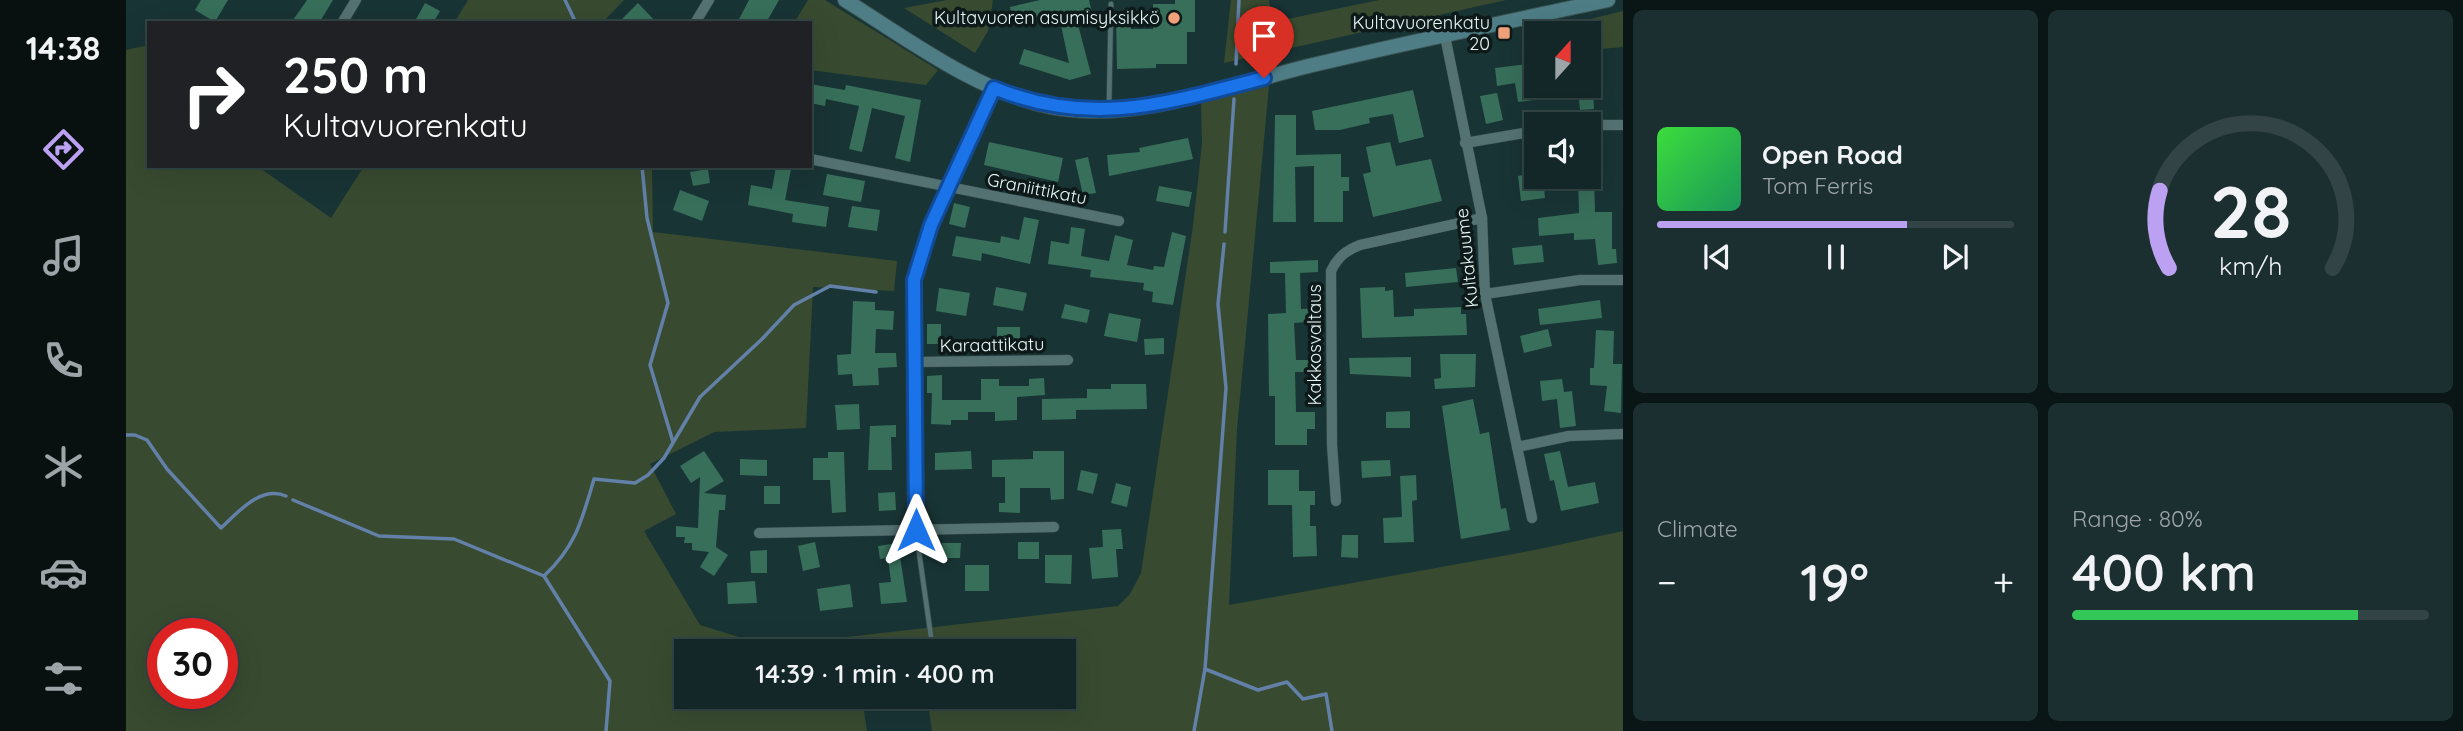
<!DOCTYPE html>
<meta charset="utf-8">
<style>
:root{--surface:#132728;--page:#1c2f30;--text:#f1f3f6;--muted:#9da5a8;--line:#324445;--accent:#bca0f2}
body{margin:0;font-family:Quicksand,sans-serif;background:var(--page);color:var(--text);height:100vh;display:flex;flex-direction:column;font-size:26px;white-space:nowrap}
*{box-sizing:border-box;margin:0}
p{font-size:23px;color:var(--muted)}
.icon{flex:none;width:38px;height:38px;fill:none;stroke:currentColor;stroke-width:2;stroke-linecap:round;stroke-linejoin:round}
.map{position:relative;flex:1;overflow:hidden}
.panel{display:flex;flex-direction:column;gap:10px;padding:10px;background:#0a1516;width:840px}
.panel>*{flex:none}
.banner{position:absolute;left:21px;top:21px;width:665px;height:147px;border-radius:0px;box-shadow:0 7px 28px #0002,0 0 0 2px var(--line);background:#202124;color:#fff;overflow:hidden}
.needle{width:46px;rotate:21deg}
.controls{position:absolute;left:1398px;top:21px;display:grid;gap:14px}
.controls a{display:grid;place-items:center;width:77px;height:77px;border-radius:0px;background:var(--surface);box-shadow:0 7px 28px #0002,0 0 0 2px var(--line);font-size:35px}
.speed{position:absolute;left:21px;top:618px;display:flex;gap:14px;font-size:35px;font-weight:700;text-align:center}
.speed>*{display:grid;place-content:center;width:91px;height:91px;border-radius:50%;background:var(--surface);box-shadow:0 7px 28px #0002,0 0 0 2px var(--line);line-height:1}
.speed .limit{border:10px solid #d22;background:#fff;color:#111}
.pin{position:absolute;display:grid;place-items:center;width:60px;height:60px;color:#fff;margin:-72px -30px;border-radius:50% 50% 50% 0;rotate:-45deg;box-shadow:0 0 7px #0007}
.pin .icon{rotate:45deg}
.me{position:absolute;width:77px;margin:-38px;rotate:0deg;stroke-linejoin:round;filter:drop-shadow(0 0 5px #0008)}
.turn{display:flex;align-items:center;gap:24px;height:147px;padding:0 21px;font-size:32px}
.turn .icon{width:91px;height:91px;stroke-width:2.5}
.turn b{display:block;font-size:49px;line-height:60px}
.big{font-size:52px;font-weight:600;line-height:1.1}
.panel .widget{flex:1;display:flex;flex-direction:column;justify-content:center;gap:10px;min-width:0;padding:0 24px;border-radius:10px;background:var(--page)}
.panel .dial{align-items:center;gap:0}
.dial svg{height:182px;overflow:visible;fill:none;stroke:var(--line);stroke-width:7;stroke-linecap:round;text-anchor:middle}
.dial text{fill:var(--text);stroke:none}
.song{display:flex;align-items:center;gap:21px}
.cover{width:84px;height:84px;border-radius:10px;background:linear-gradient(135deg,hsl(120 70% 55%),hsl(150 70% 35%))}
.played{height:7px;border-radius:4px;background:linear-gradient(90deg,var(--accent) 70%,var(--line) 70%)}
.keys{display:flex;justify-content:space-around;direction:ltr}
.heat{display:flex;justify-content:space-between;align-items:center;font-size:38px;direction:ltr}
.charge{height:10px;border-radius:5px;background:linear-gradient(90deg,#34c759 80%,var(--line) 0)}
.panel .tiles{flex:1;display:grid;gap:10px;grid-template-columns:repeat(2,1fr)}
.trip{position:absolute;left:548px;top:639px;width:402px;height:70px;border-radius:0px;background:var(--surface);box-shadow:0 7px 28px #0002,0 0 0 2px var(--line);font-weight:600;line-height:70px;text-align:center}
main{display:flex;flex:1;min-height:0}
.dock{display:flex;flex-direction:column;width:126px;justify-content:space-around;align-items:center;background:#081010;color:var(--muted)}
.dock .icon{width:49px;height:49px}
.dock .on{color:var(--accent)}
.dock b{font-size:32px;color:var(--text)}
.map>svg:first-child{display:block}
.green{fill:#384b30;fill-rule:evenodd}
.lines{fill:none;stroke-linecap:round;stroke-linejoin:round}
.stream{stroke:#6280a8;stroke-width:3.5}
.building{fill:#376f5a}
.lane-casing{stroke:#385050;stroke-width:6}
.street-casing{stroke:#385050;stroke-width:11}
.secondary-casing{stroke:#385050;stroke-width:16}
.lane{stroke:#557272;stroke-width:4.5}
.street{stroke:#557272;stroke-width:10}
.secondary{stroke:#4e7d86;stroke-width:14}
.route-casing{stroke:#114b97;stroke-width:18}
.route{stroke:#1a73e8;stroke-width:12}
.poi-dot{fill:#f0a27a;stroke:#0e1a1a;stroke-width:2.5}
.labels{text-anchor:middle;stroke-width:7;stroke-linejoin:round;paint-order:stroke}
.poi-label{font-size:18px;fill:#e6f6f6;stroke:#0e1a1a;text-anchor:end}
.street-label{font-size:18px;fill:#e6f6f6;stroke:#0e1a1a}
</style>
<main>
<nav class="dock">
<b>14:38</b>
<svg class="icon on" aria-label="directions" viewBox="0 0 24 24"><path d="M12 3l9 9-9 9-9-9zM9 14v-3h6M13 9l2 2-2 2"/></svg>
<svg class="icon" aria-label="music" viewBox="0 0 24 24"><path d="M9 18V5l10-2v13"/><circle cx="6" cy="18" r="3"/><circle cx="16" cy="16" r="3"/></svg>
<svg class="icon" aria-label="phone" viewBox="0 0 24 24"><path d="M5 4h4l2 5-3 2q2 4 5 5l2-3 5 2v4C11 20 4 13 5 4z"/></svg>
<svg class="icon" aria-label="climate" viewBox="0 0 24 24"><path d="M12 3v18M4 7l16 10M4 17L20 7"/></svg>
<svg class="icon" aria-label="car" viewBox="0 0 24 24"><path d="M5 17H2v-5l4-1 3-4h7l3 4 3 1v5h-3M9 17h6M6 11h13"/><circle cx="7" cy="17" r="2"/><circle cx="17" cy="17" r="2"/></svg>
<svg class="icon" aria-label="filters" viewBox="0 0 24 24"><path d="M4 7h16M4 17h16"/><circle cx="9" cy="7" r="2"/><circle cx="15" cy="17" r="2"/></svg>
</nav>
<div class="map">
<svg width="1497" height="731" viewBox="0 0 1497 731">
<rect width="100%" height="100%" fill="#193435"/>
<g class="green">
<polygon points="342,0 498,0 476,23 328,23"/>
<polygon points="682,0 699,0 812,70 800,85 684,70 684,23 668,23"/>
<polygon points="821,0 867,0 862,31 849,53 778,8"/>
<polygon points="1105,0 1143,0 1147,22 1253,0 1380,0 1098,63"/>
<polygon points="1497,11 1497,47 1463,50 1463,33 1410,33 1410,55 1403,55 1399,35"/>
<path d="M23,45V166H131L205,218L238,166H526L527,232L771,261L768,291L687,287L680,428L588,432L524,464L550,514L518,531L574,625L642,646L992,606L1004,594L1015,573L1067,226L1076,144L1075,103L1143,86L1111,429L1103,605L1404,551L1497,531V731H806L801,697L938,696V651H560V696L736,697L741,731H0V50ZM37,634H96V693H37Z"/>
</g>
<g class="lines">
<g class="stream">
<polyline points="439,0 450,23"/>
<polyline points="1110,64 1113,0"/>
<polyline points="516,166 521,218 542,303 524,365 547,442"/>
<polyline points="1099,232 1108,99"/>
<path d="M0,435H9L21,440L41,469L95,528C112,512 135,485 160,496"/>
<polyline points="167,500 253,536 328,539 418,576 484,681 480,731"/>
<path d="M418,576C450,546 456,520 468,479L509,483L522,475L538,458L574,397L636,339L668,305L704,286L750,292"/>
<polyline points="1079,669 1132,690 1161,682 1177,699 1200,694 1206,731"/>
<polyline points="1068,731 1079,669 1100,388 1092,304 1098,244"/>
</g>
</g>
<g class="building">
<polygon points="75,0 102,0 89,22 69,10"/>
<polygon points="181,0 207,0 193,23 165,23"/>
<polygon points="623,0 653,0 640,23 611,23"/>
<polygon points="914,0 963,0 966,13 950,17 965,74 944,80 893,64 898,49 943,63 933,16 888,26 884,7"/>
<polygon points="1049,0 1069,0 1069,32 1061,32 1061,64 1030,64 1030,68 991,69 990,15 1005,16 1005,29 1027,29 1027,4 1049,4"/>
<polygon points="299,3 314,11 307,23 288,23"/>
<polygon points="512,3 531,23 492,23"/>
<polygon points="1402,64 1407,100 1392,102 1389,83 1371,86 1369,68"/>
<polygon points="684,84 719,90 720,85 795,100 784,162 769,158 779,116 746,108 736,152 723,149 733,106 700,99 699,106 684,103"/>
<polygon points="1287,90 1298,137 1273,143 1267,114 1243,118 1244,123 1214,130 1189,130 1186,111"/>
<polygon points="1467,90 1468,109 1454,110 1452,91"/>
<polygon points="1371,93 1377,120 1360,124 1354,96"/>
<polygon points="1149,115 1170,115 1170,155 1215,154 1215,177 1223,177 1223,191 1217,191 1217,222 1188,222 1188,166 1169,167 1170,222 1147,222"/>
<polygon points="1062,138 1067,159 983,176 981,155 1014,152 1013,148"/>
<polygon points="863,142 937,158 932,182 858,165"/>
<polygon points="1264,142 1270,166 1305,159 1316,201 1247,217 1237,174 1245,172 1240,147"/>
<polygon points="962,157 970,193 957,195 949,160"/>
<polygon points="650,166 665,169 659,200 703,207 700,227 666,222 667,214 622,205 625,185 646,189"/>
<polygon points="582,169 584,183 567,186 564,172"/>
<polygon points="1410,172 1410,177 1417,177 1419,198 1395,201 1392,176"/>
<polygon points="701,174 739,181 735,202 697,195"/>
<polygon points="1452,177 1468,177 1469,212 1486,212 1486,249 1490,249 1491,263 1472,265 1469,239 1448,240 1448,233 1413,236 1412,218 1453,213"/>
<polygon points="1033,186 1066,192 1063,207 1030,201"/>
<polygon points="554,190 583,201 576,221 547,210"/>
<polygon points="828,203 844,207 839,228 823,224"/>
<polygon points="726,206 754,210 751,231 722,227"/>
<polygon points="898,217 913,220 904,264 856,253 855,261 826,256 830,236 874,243 875,236 893,240"/>
<polygon points="945,227 959,229 955,256 983,261 989,235 1007,240 1001,265 1027,270 1028,266 1038,267 1046,232 1060,236 1047,305 1026,302 1027,292 1017,290 1018,283 964,277 965,270 922,264 925,241 943,244"/>
<polygon points="1416,245 1418,262 1388,265 1386,248"/>
<polygon points="1192,260 1192,272 1174,273 1175,309 1192,308 1193,321 1168,323 1170,360 1191,360 1192,372 1169,372 1170,412 1189,412 1189,429 1181,429 1181,445 1149,445 1149,396 1143,396 1142,314 1160,313 1159,273 1144,273 1144,262"/>
<polygon points="1330,268 1332,282 1280,287 1279,273"/>
<polygon points="870,287 901,293 897,311 867,305"/>
<polygon points="1259,287 1259,291 1267,290 1268,317 1288,316 1288,309 1335,307 1335,314 1340,314 1341,335 1236,338 1234,288"/>
<polygon points="813,288 844,293 840,316 810,311"/>
<polygon points="1474,300 1476,318 1414,325 1412,309"/>
<polygon points="727,301 749,302 749,310 768,311 767,330 750,329 749,353 770,353 771,367 752,368 753,385 727,386 726,374 712,375 711,355 725,354"/>
<polygon points="939,304 964,310 961,323 935,318"/>
<polygon points="983,313 1015,319 1011,342 978,336"/>
<rect x="801" y="324" width="14" height="20"/>
<rect x="871" y="327" width="23" height="18"/>
<polygon points="1422,329 1426,346 1398,353 1394,336"/>
<polygon points="1470,330 1488,331 1487,364 1496,364 1495,413 1478,411 1481,386 1464,385 1464,368 1468,368"/>
<polygon points="1038,338 1038,354 1019,355 1018,339"/>
<polygon points="1314,354 1350,354 1349,387 1309,389 1308,379 1315,378"/>
<polygon points="1285,357 1285,377 1224,374 1223,358"/>
<polygon points="816,375 816,400 855,400 855,379 873,379 873,386 903,386 903,379 918,378 919,395 891,397 891,420 869,421 869,412 842,412 842,420 825,420 825,425 805,424 806,393 801,393 801,376"/>
<polygon points="1436,379 1438,392 1446,391 1450,426 1434,428 1431,399 1416,401 1414,381"/>
<polygon points="985,384 1020,384 1021,409 950,410 950,419 916,420 916,399 961,398 961,389 985,389"/>
<polygon points="1347,399 1354,434 1363,432 1375,509 1380,508 1384,530 1335,539 1316,406"/>
<polygon points="733,404 734,429 711,430 709,405"/>
<polygon points="1284,411 1284,428 1260,428 1260,412"/>
<polygon points="770,425 770,437 765,437 766,470 742,470 744,426"/>
<polygon points="578,451 598,481 578,493 600,495 599,510 593,510 590,547 602,555 588,576 574,567 583,552 566,550 566,543 558,543 559,537 550,537 550,526 572,528 574,477 565,483 554,466"/>
<polygon points="845,451 846,469 809,470 809,453"/>
<polygon points="907,451 938,451 938,499 925,500 924,488 894,488 894,513 873,512 873,503 879,503 879,477 866,477 866,460 907,459"/>
<polygon points="1434,451 1442,487 1469,482 1473,503 1435,511 1428,480 1424,481 1418,454"/>
<polygon points="702,452 718,452 720,512 706,513 704,480 687,480 687,458 702,458"/>
<polygon points="614,459 641,460 641,476 614,475"/>
<polygon points="1264,460 1265,476 1236,478 1235,461"/>
<polygon points="955,470 972,474 967,494 951,490"/>
<polygon points="1142,470 1173,470 1173,491 1189,491 1189,505 1184,505 1184,526 1190,526 1191,556 1167,557 1166,505 1142,505"/>
<polygon points="1290,475 1291,500 1286,501 1288,542 1258,543 1257,518 1276,517 1274,476"/>
<polygon points="990,483 1005,487 1001,507 985,503"/>
<rect x="638" y="486" width="16" height="18"/>
<polygon points="769,492 770,510 753,511 752,493"/>
<polygon points="995,529 997,549 990,549 992,577 966,579 963,548 977,547 976,530"/>
<polygon points="1216,535 1232,535 1232,558 1215,557"/>
<polygon points="689,542 694,567 677,571 672,546"/>
<rect x="892" y="542" width="21" height="17"/>
<polygon points="772,543 781,602 755,604 753,583 765,582 762,558 754,559 752,546"/>
<polygon points="816,543 835,543 834,558 815,558"/>
<polygon points="641,550 641,573 625,573 624,551"/>
<polygon points="919,555 946,555 945,584 919,583"/>
<rect x="839" y="565" width="24" height="26"/>
<polygon points="629,581 631,603 602,604 601,583"/>
<polygon points="724,584 727,607 694,611 691,589"/>
</g>
<g class="lines">
<g class="lane-casing">
<g id="lane">
<polyline points="983,106 985,4"/>
<polyline points="790,531 807,651"/>
</g>
</g>
<g class="street-casing">
<g id="street">
<polyline points="216,23 230,0"/>
<polyline points="569,23 583,0"/>
<polyline points="1319,36 1356,218 1359,294 1406,518"/>
<polyline points="1463,125 1497,125"/>
<polyline points="1339,143 1410,131"/>
<polyline points="684,159 993,221"/>
<polyline points="1359,294 1454,280 1497,280"/>
<polyline points="789,362 942,360"/>
<polyline points="1391,447 1443,436 1497,434"/>
<path d="M1210,501L1206,445L1205,271C1212,257 1219,251 1234,245L1356,218"/>
<polyline points="790,530 788,280 805,225 868,88"/>
<polyline points="633,533 928,527"/>
</g>
</g>
<g class="secondary-casing">
<path id="secondary" d="M719,0C783,40 850,91 925,107C1011,124 1108,83 1191,64C1288,41 1385,21 1482,0"/>
</g>
<use href="#lane" class="lane"/>
<use href="#street" class="street"/>
<use href="#secondary" class="secondary"/>
</g>
<g class="lines">
<g class="route-casing">
<path id="route" d="M790,530L788,280L805,225L868,88C965,128 1042,103 1138,78"/>
</g>
<use href="#route" class="route"/>
</g>
<g class="poi-dot">
<circle cx="1048" cy="18" r="7"/>
<rect x="1371" y="26" width="14" height="14" rx="3.5"/>
</g>
<g class="labels">
<g class="poi-label">
<text x="1034" y="24">Kultavuoren asumisyksikkö</text>
<text x="1364" y="29">Kultavuorenkatu<tspan x="1364" dy="21">20</tspan></text>
</g>
<g class="street-label">
<text transform="translate(911 189) rotate(11)" y="6">Graniittikatu</text>
<text transform="translate(1341 258) rotate(-96)" y="6">Kultakuume</text>
<text transform="translate(866 345) rotate(-1)" y="6">Karaattikatu</text>
<text transform="translate(1189 345) rotate(-90)" y="6">Kakkosvaltaus</text>
</g>
</g>
</svg>
<div class="controls">
<a><svg class="needle" viewBox="-14 -14 28 28"><path d="M0-13l5 13h-10z" fill="#e53935"/><path d="M0 13l5-13h-10z" fill="#9da5a8"/></svg></a>
<a><svg class="icon" aria-label="sound" viewBox="0 0 24 24"><path d="M4 9h4l5-4v14l-5-4H4zM17 9q2 3 0 6"/></svg></a>
</div>
<div class="speed"><div class="limit">30</div></div>
<div class="pin" style="left:1138px;top:78px;background:#d93025"><svg class="icon" aria-label="arrive" viewBox="0 0 24 24"><path d="M6 21V4h12l-3 4 3 4H6"/></svg></div>
<svg class="me" style="left:790px;top:530px" viewBox="-20 -20 40 40"><path d="M0-17L14 15 0 8-14 15z" fill="#1a73e8" stroke="#fff" stroke-width="4"/></svg>
<div class="trip">14:39 · 1 min · 400 m</div>
<div class="banner">
<div class="turn"><svg class="icon" aria-label="right" viewBox="0 0 24 24"><path d="M7 20v-9h11M14 6l5 5-5 5"/></svg><div><b>250 m</b>Kultavuorenkatu</div></div>
</div>
</div>
<section class="panel">
<div class="tiles">
<div class="widget">
<div class="song"><i class="cover"></i><div><b>Open Road</b><p>Tom Ferris</p></div></div>
<div class="played"></div>
<div class="keys"><svg class="icon" aria-label="previous" viewBox="0 0 24 24"><path d="M18 5L8 12l10 7zM5 5v14"/></svg><svg class="icon" aria-label="pause" viewBox="0 0 24 24"><path d="M8 5v14M16 5v14"/></svg><svg class="icon" aria-label="next" viewBox="0 0 24 24"><path d="M6 5l10 7-10 7zM19 5v14"/></svg></div>
</div>
<div class="widget dial"><svg viewBox="0 0 100 80">
<path d="M14 69A42 42 0 1 1 86 69"/>
<path d="M14 69A42 42 0 0 1 10 35" stroke="#bca0f2"/>
<text x="50" y="56" font-size="32" font-weight="700">28</text>
<text x="50" y="72" font-size="11">km/h</text>
</svg></div>
<div class="widget"><p>Climate</p>
<div class="heat"><a>−</a><b class="big">19°</b><a>+</a></div>
</div>
<div class="widget"><p>Range · 80%</p><b class="big">400 km</b><div class="charge"></div></div>
</div>
</section>
</main>
